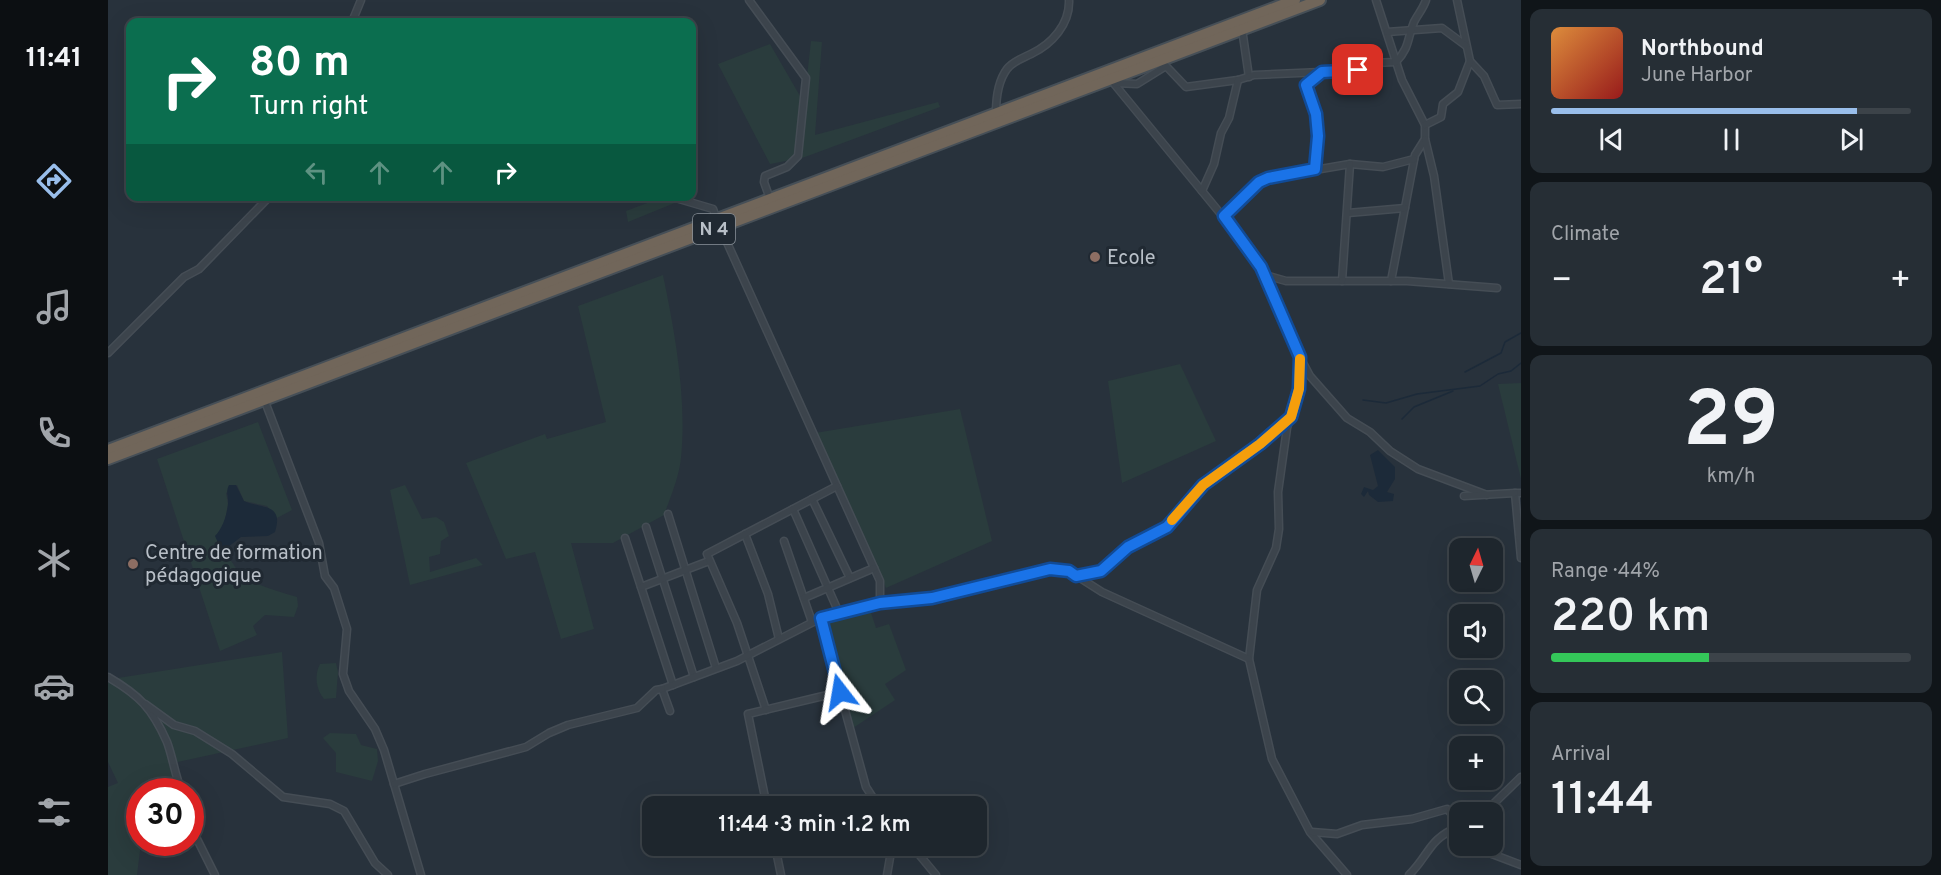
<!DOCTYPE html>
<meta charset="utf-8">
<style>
:root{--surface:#1e262d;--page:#262e35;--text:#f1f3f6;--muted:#a1a5aa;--line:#3c4349;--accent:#99beeb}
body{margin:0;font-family:Overpass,sans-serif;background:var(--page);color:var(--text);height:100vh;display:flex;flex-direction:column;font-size:22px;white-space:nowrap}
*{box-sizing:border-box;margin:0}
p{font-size:20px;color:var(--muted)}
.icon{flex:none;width:33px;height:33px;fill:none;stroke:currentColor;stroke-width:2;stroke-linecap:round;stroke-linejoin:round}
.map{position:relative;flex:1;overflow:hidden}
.details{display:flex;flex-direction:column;gap:9px;padding:9px;background:#101519;width:420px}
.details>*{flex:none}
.top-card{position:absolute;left:18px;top:18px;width:570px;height:183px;border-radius:12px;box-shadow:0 6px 24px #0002,0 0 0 2px var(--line);background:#0b6e4f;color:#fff;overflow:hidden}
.needle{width:39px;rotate:5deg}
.controls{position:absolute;left:1341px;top:538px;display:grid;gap:12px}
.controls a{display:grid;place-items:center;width:54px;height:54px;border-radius:12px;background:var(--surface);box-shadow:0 6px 24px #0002,0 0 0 2px var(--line);font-size:30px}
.speed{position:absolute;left:18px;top:778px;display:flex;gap:12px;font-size:30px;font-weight:700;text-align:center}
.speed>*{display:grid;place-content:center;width:78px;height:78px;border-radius:50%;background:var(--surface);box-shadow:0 6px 24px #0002,0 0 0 2px var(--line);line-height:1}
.speed .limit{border:9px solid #d22;background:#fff;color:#111}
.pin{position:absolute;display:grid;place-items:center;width:51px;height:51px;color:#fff;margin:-26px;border-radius:12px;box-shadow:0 3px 9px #0006}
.me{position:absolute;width:66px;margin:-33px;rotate:346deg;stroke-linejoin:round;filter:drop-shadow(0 0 4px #0008)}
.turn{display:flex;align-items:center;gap:21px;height:126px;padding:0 24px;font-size:27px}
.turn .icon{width:78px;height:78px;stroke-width:2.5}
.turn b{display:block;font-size:42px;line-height:51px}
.lanes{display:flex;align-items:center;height:57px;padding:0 24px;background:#0003;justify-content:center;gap:30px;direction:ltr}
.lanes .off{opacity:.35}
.big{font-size:45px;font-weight:600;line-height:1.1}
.details .widget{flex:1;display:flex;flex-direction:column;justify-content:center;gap:9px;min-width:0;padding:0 21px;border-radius:12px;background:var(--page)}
.details .dial{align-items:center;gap:0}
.dial b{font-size:78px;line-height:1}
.song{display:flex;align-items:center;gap:18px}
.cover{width:72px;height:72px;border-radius:9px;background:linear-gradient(135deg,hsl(30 70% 55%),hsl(0 70% 35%))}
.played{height:6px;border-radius:3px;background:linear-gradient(90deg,var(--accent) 85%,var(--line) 85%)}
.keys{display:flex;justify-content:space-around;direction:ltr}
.heat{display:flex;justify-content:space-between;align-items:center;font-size:33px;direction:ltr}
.charge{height:9px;border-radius:4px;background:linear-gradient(90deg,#34c759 44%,var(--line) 0)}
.trip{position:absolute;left:534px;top:796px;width:345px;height:60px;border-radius:12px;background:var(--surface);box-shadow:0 6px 24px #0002,0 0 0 2px var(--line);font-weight:600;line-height:60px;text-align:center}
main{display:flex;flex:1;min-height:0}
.dock{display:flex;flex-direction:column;width:108px;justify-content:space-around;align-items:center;background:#0c0f12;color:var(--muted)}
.dock .icon{width:42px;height:42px}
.dock .on{color:var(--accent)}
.dock b{font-size:27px;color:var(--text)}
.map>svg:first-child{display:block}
.green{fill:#2a3c3d}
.water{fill:#1c2a39}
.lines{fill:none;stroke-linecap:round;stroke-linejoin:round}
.stream{stroke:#1c2a39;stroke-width:1.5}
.street-casing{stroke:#454d55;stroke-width:9}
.highway-casing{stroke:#464f57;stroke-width:14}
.street{stroke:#3c444c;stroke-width:6}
.highway{stroke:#71665a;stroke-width:10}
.route-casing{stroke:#114b97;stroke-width:15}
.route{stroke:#1a73e8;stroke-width:10}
.slow{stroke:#f59e0b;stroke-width:10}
.education-dot{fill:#8d6e63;stroke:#202932;stroke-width:2}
.labels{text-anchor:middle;stroke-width:6;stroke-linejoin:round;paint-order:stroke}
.shield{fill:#202932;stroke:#8a929a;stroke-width:1.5}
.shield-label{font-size:18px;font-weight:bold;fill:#b8bfc7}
.poi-label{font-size:20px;fill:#b8bfc7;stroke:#202932;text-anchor:start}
</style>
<main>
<nav class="dock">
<b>11:41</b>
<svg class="icon on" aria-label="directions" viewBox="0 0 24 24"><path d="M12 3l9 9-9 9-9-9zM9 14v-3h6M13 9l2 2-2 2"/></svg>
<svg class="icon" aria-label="music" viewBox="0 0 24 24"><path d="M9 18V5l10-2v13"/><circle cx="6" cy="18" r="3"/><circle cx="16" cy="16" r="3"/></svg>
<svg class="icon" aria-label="phone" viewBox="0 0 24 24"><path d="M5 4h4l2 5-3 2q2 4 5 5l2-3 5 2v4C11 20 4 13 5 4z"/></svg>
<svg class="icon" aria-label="climate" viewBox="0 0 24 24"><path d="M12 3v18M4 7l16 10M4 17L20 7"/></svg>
<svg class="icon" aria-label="car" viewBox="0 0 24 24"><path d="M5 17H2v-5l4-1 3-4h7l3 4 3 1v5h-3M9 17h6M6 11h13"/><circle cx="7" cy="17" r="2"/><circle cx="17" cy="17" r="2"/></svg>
<svg class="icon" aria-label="filters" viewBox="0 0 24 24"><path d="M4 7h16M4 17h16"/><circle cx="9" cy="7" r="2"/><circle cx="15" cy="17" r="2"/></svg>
</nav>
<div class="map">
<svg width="1413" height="875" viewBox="0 0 1413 875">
<rect width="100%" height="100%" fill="#28323c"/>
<g class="green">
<polygon points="703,41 714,42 707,135 830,102 832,107 697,157 662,164 610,64 662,44 696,103"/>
<polygon points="555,197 573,197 574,200 520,222 518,211"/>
<path d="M555,275C567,333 579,398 573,458C571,477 563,496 556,515L505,543H463L486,629L453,639L427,552L398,559L358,463L437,434L439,439L498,422L470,306Z"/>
<polygon points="1072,364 1108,441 1014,483 1000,381"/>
<polygon points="1413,383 1413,479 1390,384"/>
<polygon points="852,409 884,541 778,588 707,433"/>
<path d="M150,422L184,510L169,518L159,506L136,501L129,485L118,493L120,504L112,547C120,555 125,565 132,573C142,584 175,593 189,597L190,606L186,617L157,615L145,626L149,635L112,651L49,459Z"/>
<polygon points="297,485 314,519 328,517 336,522 341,536 333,541 332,554 321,557 322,572 368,558 375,565 302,585 282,490"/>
<polygon points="762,610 768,628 781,624 798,670 777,684 787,700 745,728 718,624"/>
<polygon points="174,652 180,738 65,763 74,792 32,792 33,843 29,875 0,875 0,787 10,783 0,762 0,683 10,678"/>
<path d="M228,663L230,672L228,698L216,699C208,690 206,675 212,664Z"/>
<polygon points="222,733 248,734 253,745 269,749 270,761 264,781 228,772 228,753 215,738"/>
</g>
<g class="water">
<polygon points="1270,450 1287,467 1287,479 1279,492 1286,494 1285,501 1270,502 1261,495 1260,491 1256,497 1253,494 1256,487 1265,490 1270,486 1262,455"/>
<path d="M121,485H128L136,501C154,509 176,503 167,532L160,536L133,537L120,547H112L107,536C115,528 119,514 120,504C121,496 117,493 121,485Z"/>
</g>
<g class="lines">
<g class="stream">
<polyline points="1357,372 1393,353 1397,342 1413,333"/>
<polyline points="1255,400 1278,403 1309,394 1372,386 1390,374 1403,371 1413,363"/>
<polyline points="1294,419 1306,407 1345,391"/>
</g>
<g class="street-casing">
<g id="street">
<polyline points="641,0 698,78 690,156 679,167 657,176 656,182 662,199"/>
<polyline points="1268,0 1294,80 1317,125 1317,139 1307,155 1283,281"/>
<polyline points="1349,0 1362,61 1376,76 1389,105 1413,104"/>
<polyline points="244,22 253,0"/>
<polyline points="1134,29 1141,77"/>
<polyline points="1279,32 1334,28 1357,45"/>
<polyline points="1003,80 1139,246 1153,267 1172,306 1192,357 1193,371 1191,389 1179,428 1170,492 1171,529 1168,548 1149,590 1141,659 1164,759 1202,832 1239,875"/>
<polyline points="1007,83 1029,84 1058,66 1078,87 1130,80 1146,75 1214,72"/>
<path d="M888,113C888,98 890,81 899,69C905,61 915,58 923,54C944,44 962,24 961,0"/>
<polyline points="1317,125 1333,117 1335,104 1350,92 1362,61"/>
<polyline points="1317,139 1326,176 1341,284"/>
<path d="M1207,169L1210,136L1208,114L1198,85L1214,72H1239L1265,63L1288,62C1302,47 1299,39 1306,22C1310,14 1315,9 1318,0"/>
<polyline points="1094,191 1106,164 1113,133 1121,118 1130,80"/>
<polyline points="561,196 605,209 609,220"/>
<polyline points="1240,213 1297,208"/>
<polyline points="1115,216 1144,187 1160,178 1242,164 1275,167 1306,159"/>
<polyline points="612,227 772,581 772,603"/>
<polyline points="1157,275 1178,281 1299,281 1389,288"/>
<polyline points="1234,281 1242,164"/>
<polyline points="0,353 76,277 91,269 162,196"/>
<polyline points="1193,359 1202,376 1239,418 1262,432 1282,451 1310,469 1379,495"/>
<polyline points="156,399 211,543 217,576 226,588 239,629 235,674 241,691 267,729 276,750 313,875"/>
<polyline points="1413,493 1407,493 1413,558"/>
<polyline points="1356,496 1407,493"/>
<polyline points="704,499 742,578"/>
<polyline points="685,509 731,613"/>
<polyline points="560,514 608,668"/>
<polyline points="538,527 586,677"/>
<polyline points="637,534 660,594 671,639"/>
<polyline points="517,538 565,685"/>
<polyline points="676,541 704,622"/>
<polyline points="969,576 989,574 1020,547 1059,527 1095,485 1152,444 1183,417"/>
<polyline points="533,587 601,561"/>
<polyline points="696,598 766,568"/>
<path d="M0,677C31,695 44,708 59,742C65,758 67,776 74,792"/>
<polyline points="732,692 758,787 771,807"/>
<polyline points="37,704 66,725 87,731 124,754 175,797 222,804 236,811 267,863 280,875"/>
<polyline points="658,710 629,623 599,554 729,486"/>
<polyline points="562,711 554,689 629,661 713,618 772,603 794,603 824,598 942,569 961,571 994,592 1141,659"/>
<polyline points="286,784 317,774 418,747 441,733 460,725 529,708 548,690 554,689"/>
<polyline points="659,807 640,714 732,692 713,618"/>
<polyline points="1376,813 1413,777"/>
<polyline points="82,818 87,835 107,875"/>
<polyline points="1204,832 1229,834 1254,825 1304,819 1339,809 1352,823"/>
<polyline points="667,846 673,875"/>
<polyline points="804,846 828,875"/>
<polyline points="1371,846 1376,851 1413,865"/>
<polyline points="779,875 784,846"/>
<path d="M1301,875C1323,853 1319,840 1352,826"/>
</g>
</g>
<g class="highway-casing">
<g id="highway">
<polyline points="0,450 1187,0"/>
<polyline points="0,459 1212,0"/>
</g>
</g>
<use href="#street" class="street"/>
<use href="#highway" class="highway"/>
</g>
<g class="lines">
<g class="route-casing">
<polyline id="route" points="732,692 713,618 772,603 824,598 942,569 961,571 968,576 993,571 1020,547 1059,527 1095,485 1152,444 1183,417 1191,389 1192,357 1153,267 1116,216 1151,182 1160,178 1207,169 1210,136 1208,114 1198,85 1214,72 1250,70"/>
</g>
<use href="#route" class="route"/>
<polyline class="slow" points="1064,520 1095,485 1152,444 1183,417 1191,389 1192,359"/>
</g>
<g class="education-dot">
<circle cx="987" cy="257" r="6"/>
<circle cx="25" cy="564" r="6"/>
</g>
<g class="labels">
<rect class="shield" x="585" y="214" width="42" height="30" rx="4.5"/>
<g class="shield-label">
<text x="606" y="235">N 4</text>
</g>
<g class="poi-label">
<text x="999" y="264">Ecole</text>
<text x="37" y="559">Centre de formation<tspan x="37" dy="23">pédagogique</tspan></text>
</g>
</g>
</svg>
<div class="controls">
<a><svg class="needle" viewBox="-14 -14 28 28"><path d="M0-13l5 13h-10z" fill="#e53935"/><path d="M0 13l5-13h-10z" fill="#a1a5aa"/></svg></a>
<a><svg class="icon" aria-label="sound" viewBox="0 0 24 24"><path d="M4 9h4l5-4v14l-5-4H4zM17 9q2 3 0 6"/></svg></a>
<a><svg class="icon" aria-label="search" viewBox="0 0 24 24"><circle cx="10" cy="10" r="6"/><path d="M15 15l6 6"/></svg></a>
<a>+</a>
<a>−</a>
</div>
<div class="speed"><div class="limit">30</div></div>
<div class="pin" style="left:1250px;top:70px;background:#d93025"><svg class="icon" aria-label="arrive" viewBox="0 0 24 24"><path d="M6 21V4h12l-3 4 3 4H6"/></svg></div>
<svg class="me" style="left:732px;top:692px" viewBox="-20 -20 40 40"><path d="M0-17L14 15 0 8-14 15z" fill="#1a73e8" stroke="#fff" stroke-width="4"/></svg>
<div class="trip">11:44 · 3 min · 1.2 km</div>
<div class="top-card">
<div class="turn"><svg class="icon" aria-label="right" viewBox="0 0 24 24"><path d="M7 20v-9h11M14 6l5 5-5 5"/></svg><div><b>80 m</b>Turn right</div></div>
<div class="lanes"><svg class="icon off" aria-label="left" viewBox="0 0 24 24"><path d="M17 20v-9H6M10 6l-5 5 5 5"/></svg><svg class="icon off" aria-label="ahead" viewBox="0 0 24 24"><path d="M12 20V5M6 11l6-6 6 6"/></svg><svg class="icon off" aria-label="ahead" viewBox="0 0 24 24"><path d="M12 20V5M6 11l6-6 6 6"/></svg><svg class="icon" aria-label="right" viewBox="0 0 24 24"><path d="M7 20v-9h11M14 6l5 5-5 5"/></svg></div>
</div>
</div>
<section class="details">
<div class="widget">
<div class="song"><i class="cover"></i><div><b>Northbound</b><p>June Harbor</p></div></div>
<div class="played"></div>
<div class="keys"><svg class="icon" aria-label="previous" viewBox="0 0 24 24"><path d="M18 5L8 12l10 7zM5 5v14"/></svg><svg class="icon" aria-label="pause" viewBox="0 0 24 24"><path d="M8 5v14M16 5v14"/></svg><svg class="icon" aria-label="next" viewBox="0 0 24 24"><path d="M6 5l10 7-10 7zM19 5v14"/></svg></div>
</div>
<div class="widget"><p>Climate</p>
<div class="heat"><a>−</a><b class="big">21°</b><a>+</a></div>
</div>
<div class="widget dial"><b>29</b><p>km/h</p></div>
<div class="widget"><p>Range · 44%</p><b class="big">220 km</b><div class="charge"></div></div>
<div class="widget"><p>Arrival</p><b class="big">11:44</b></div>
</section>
</main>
